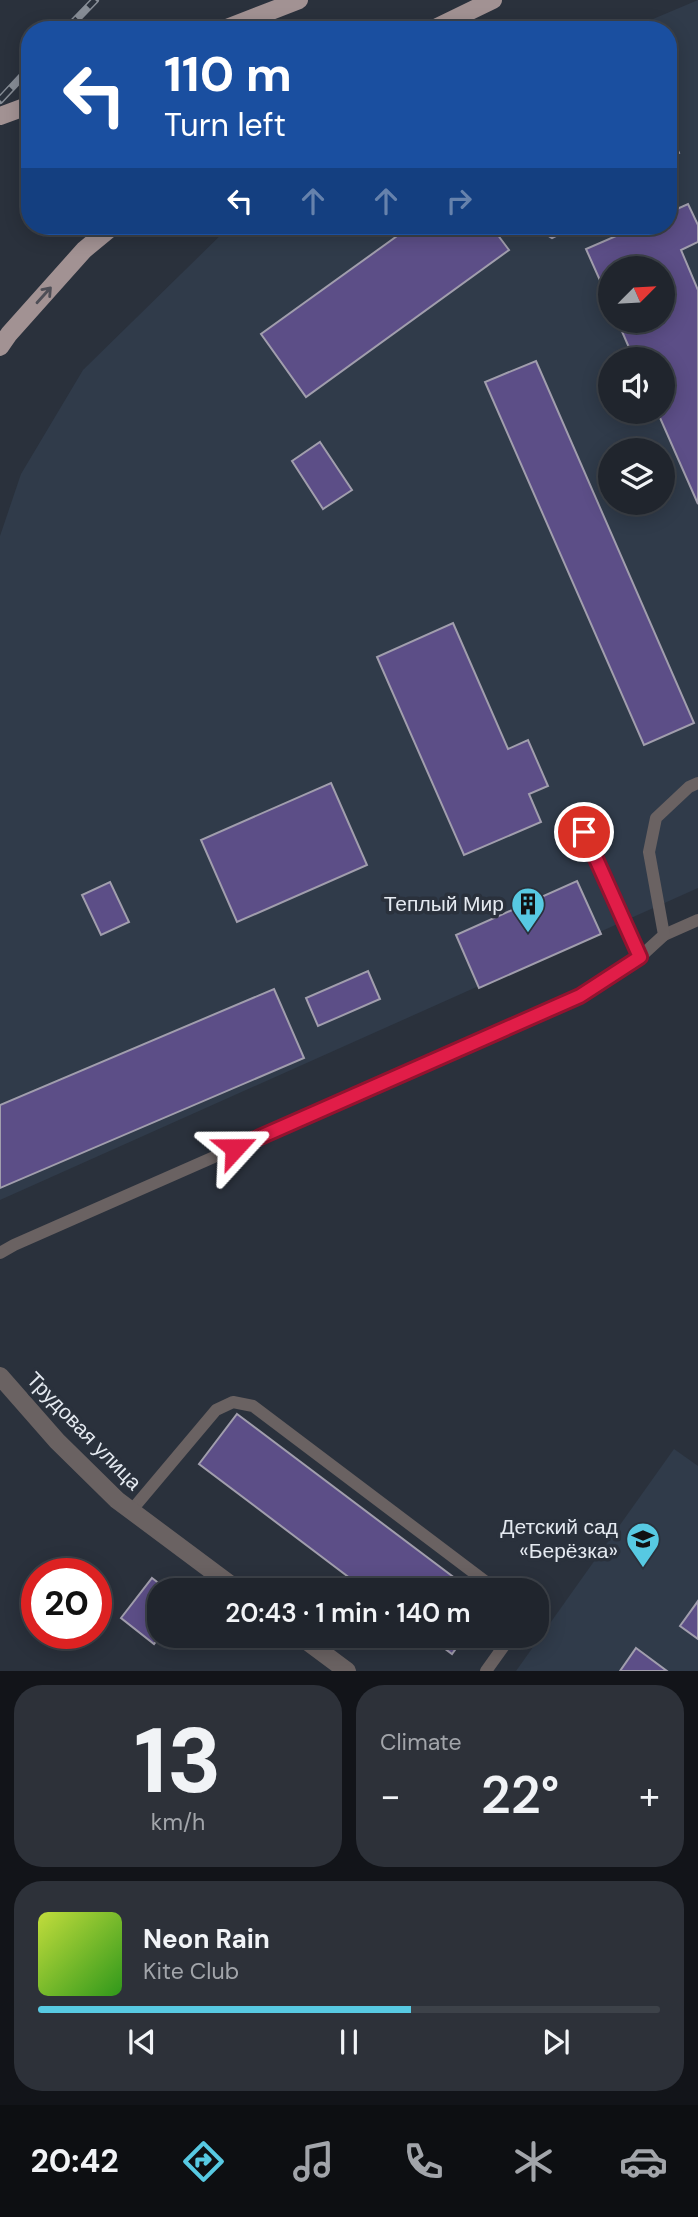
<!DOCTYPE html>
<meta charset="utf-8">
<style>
:root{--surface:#20252d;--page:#2d3139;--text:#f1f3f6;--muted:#a2a5aa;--line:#3d4249;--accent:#57c9e2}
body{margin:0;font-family:"DM Sans",sans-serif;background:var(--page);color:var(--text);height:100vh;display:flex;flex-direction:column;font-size:26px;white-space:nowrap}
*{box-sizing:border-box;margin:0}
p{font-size:23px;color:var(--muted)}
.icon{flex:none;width:38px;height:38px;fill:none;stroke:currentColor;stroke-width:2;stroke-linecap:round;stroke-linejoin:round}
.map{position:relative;height:1671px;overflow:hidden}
.panel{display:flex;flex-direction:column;gap:14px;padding:14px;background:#121419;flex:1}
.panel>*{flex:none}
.banner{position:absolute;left:21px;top:21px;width:656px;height:214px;border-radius:28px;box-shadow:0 4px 18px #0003,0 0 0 2px var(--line);background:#1a4fa0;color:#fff;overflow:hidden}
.needle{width:46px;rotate:66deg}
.tools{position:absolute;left:598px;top:256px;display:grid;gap:14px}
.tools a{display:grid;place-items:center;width:77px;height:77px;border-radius:50%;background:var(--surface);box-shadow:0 4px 18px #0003,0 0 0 2px var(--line);font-size:35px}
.speed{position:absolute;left:21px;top:1558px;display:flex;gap:14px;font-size:35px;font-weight:700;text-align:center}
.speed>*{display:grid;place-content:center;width:91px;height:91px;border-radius:50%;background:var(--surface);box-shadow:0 4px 18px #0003,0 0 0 2px var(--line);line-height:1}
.speed .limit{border:10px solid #d22;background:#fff;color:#111}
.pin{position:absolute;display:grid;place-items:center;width:60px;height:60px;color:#fff;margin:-30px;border:4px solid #fff;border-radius:50%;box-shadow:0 2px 7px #0007}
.me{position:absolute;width:77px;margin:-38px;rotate:66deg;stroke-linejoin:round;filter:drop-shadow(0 0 5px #0008)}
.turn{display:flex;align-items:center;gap:24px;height:147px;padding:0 28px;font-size:32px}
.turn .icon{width:91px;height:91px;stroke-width:2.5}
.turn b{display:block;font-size:49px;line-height:60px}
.lanes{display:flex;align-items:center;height:66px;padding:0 28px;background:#0003;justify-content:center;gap:35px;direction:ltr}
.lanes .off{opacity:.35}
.big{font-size:52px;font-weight:600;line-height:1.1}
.panel .card{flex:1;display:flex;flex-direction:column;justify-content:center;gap:10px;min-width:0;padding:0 24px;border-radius:28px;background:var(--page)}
.panel .dial{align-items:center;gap:0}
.dial b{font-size:91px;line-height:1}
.song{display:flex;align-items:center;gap:21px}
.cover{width:84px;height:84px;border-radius:10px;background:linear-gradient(135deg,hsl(70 70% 55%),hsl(110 70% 35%))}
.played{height:7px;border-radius:4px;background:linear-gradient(90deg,var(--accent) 60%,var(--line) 60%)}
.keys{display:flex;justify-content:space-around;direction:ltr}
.heat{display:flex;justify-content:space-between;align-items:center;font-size:38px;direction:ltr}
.panel .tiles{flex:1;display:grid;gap:14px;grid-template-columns:1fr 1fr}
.card:last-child{grid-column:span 2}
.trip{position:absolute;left:147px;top:1578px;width:402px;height:70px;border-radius:28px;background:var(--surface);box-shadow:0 4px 18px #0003,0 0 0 2px var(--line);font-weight:600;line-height:70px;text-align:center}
.tabs{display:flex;height:112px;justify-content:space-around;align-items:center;background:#0d0f12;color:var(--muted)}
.tabs .icon{width:49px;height:49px}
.tabs .active{color:var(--accent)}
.tabs b{font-size:32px;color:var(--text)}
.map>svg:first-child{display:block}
.built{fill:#303b4a;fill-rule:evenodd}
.building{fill:#5c4e87;stroke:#a19ead;stroke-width:2}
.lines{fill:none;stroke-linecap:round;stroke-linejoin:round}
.lane{stroke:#6a6262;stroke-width:12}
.street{stroke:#6a6262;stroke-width:18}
.primary{stroke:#a29293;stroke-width:18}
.rail-casing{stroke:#878d96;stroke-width:8}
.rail{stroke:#2a313c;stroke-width:5;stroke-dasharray:16;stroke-linecap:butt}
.oneway{stroke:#4e4e56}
.route-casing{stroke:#92132f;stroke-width:18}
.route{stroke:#e11d48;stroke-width:12}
.labels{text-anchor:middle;stroke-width:7;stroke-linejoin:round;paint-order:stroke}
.poi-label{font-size:21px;fill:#e4e9f0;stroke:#2a313c;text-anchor:end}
.street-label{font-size:21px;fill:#e4e9f0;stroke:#2a313c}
</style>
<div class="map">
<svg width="698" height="1671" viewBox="0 0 698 1671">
<rect width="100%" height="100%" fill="#2a313c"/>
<g class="built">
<path d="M698,0V888L0,1200V536L21,474L83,370L230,226H668V30H627ZM611,268H663V320H611ZM611,359H663V411H611ZM611,450H663V502H611Z"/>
<polygon points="674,1449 698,1466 698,1671 516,1671"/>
</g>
<g class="building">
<polygon points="668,127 679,153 668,157"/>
<polygon points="688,204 698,225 698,242 681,250 698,290 698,504 657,411 663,411 663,359 634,359 617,320 663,320 663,268 611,268 611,305 586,249 639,226 668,226 668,213"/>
<polygon points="411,226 491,226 509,250 306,397 261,334"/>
<polygon points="521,226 564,226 562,233 552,238 537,229 524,234"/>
<polygon points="536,361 694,723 644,745 485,382"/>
<polygon points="320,442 352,490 323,509 292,461"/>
<polygon points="453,623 508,749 528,740 548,786 529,794 541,822 464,855 377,657"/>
<polygon points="331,783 367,865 237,922 201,840"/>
<polygon points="577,881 601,934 479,988 456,935"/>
<polygon points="110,882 129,922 101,935 82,895"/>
<polygon points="368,971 380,999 318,1026 306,998"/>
<polygon points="274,989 304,1058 0,1188 0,1105"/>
<polygon points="237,1414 472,1591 367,1591 199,1464"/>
<polygon points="152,1578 169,1591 159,1591 160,1636 154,1644 121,1618"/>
<polygon points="698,1601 698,1639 680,1626"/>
<polygon points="428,1636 465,1636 452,1654"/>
<polygon points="636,1648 667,1671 620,1671"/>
</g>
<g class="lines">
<g class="lane">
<polyline points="584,832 640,957"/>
<polyline points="664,935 698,920"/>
<polyline points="0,1253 14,1245 580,996 640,957 664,935 649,852 656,818 689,787 698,783"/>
<polyline points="131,1511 216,1410 233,1402 253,1406 498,1591"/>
<polyline points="486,1671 511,1636"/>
</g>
<g class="street">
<polyline points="0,1376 57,1441 117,1500 239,1591"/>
<polyline points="300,1636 347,1671"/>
</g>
<g class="primary">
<polyline points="222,30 299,0"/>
<polyline points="431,30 493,0"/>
<polyline points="0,116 30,105"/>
<polyline points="0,347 9,334 84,250 113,226"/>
</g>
<g class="rail-casing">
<g id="rail">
<polyline points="66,30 95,0"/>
<polyline points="0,100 30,68"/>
</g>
</g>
<use href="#rail" class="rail"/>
</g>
<defs><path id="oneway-shaft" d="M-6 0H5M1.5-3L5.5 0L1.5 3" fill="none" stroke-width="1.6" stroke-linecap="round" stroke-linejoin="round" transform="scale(1.75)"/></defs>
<use class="oneway" href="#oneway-shaft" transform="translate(44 295) rotate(-48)"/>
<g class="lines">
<g class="route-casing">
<polyline id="route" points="235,1148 580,996 640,957 584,832"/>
</g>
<use href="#route" class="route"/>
</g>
<defs>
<g id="building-pin" transform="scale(1.75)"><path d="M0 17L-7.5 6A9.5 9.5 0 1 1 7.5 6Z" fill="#57c9e2" stroke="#2a313c"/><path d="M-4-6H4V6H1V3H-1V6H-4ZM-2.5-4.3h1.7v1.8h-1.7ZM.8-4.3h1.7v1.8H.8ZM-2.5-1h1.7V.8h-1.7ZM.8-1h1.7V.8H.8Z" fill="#111"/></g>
<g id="school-pin" transform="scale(1.75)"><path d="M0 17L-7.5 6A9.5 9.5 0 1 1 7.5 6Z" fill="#57c9e2" stroke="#2a313c"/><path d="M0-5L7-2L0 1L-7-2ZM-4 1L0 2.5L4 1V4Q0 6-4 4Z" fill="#111"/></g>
</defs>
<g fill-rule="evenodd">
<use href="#building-pin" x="528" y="904"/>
<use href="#school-pin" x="643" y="1539"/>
</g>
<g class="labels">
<g class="poi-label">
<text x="504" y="911">Теплый Мир</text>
<text x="618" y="1534">Детский сад<tspan x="618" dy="24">«Берёзка»</tspan></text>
</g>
<g class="street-label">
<text transform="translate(84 1431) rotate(46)" y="7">Трудовая улица</text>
</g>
</g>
</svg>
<div class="tools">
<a><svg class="needle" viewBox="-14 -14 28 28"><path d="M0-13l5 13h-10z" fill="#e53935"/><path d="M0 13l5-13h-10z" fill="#a2a5aa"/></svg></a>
<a><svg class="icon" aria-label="sound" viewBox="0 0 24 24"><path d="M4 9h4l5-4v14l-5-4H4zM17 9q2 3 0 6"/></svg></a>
<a><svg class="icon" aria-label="layers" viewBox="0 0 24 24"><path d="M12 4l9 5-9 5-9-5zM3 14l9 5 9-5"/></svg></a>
</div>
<div class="speed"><div class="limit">20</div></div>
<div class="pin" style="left:584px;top:832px;background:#d93025"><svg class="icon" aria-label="arrive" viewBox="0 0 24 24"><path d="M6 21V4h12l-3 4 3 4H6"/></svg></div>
<svg class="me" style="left:235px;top:1148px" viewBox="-20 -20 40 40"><path d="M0-17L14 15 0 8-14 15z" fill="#e11d48" stroke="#fff" stroke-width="4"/></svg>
<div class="trip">20:43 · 1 min · 140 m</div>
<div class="banner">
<div class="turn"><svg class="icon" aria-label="left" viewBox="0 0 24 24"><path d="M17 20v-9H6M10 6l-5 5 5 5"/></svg><div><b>110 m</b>Turn left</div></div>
<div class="lanes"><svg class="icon" aria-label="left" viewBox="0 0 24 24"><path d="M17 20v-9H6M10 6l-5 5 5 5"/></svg><svg class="icon off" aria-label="ahead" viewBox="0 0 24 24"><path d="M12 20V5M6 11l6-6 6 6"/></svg><svg class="icon off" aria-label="ahead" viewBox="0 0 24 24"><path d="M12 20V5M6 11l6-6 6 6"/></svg><svg class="icon off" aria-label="right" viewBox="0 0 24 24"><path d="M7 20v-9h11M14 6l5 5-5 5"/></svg></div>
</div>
</div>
<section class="panel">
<div class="tiles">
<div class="card dial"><b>13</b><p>km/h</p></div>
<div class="card"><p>Climate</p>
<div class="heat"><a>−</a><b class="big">22°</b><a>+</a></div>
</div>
<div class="card">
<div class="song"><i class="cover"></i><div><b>Neon Rain</b><p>Kite Club</p></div></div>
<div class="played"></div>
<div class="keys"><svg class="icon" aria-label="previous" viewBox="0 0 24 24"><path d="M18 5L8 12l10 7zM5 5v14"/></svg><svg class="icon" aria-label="pause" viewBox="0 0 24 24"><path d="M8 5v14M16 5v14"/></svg><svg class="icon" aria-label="next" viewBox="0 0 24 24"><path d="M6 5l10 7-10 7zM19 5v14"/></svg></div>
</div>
</div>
</section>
<nav class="tabs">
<b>20:42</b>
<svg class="icon active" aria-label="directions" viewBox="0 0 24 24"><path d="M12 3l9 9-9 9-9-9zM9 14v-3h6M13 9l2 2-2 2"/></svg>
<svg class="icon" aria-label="music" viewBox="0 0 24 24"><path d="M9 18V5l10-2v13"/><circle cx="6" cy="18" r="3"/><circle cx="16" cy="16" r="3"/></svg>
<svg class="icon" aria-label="phone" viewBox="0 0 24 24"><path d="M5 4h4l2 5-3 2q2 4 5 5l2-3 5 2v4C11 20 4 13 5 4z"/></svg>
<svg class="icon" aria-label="climate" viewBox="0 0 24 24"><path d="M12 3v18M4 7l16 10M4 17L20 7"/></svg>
<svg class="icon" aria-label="car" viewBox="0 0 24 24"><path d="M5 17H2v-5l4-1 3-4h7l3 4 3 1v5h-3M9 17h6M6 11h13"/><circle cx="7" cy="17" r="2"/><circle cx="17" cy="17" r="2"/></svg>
</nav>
